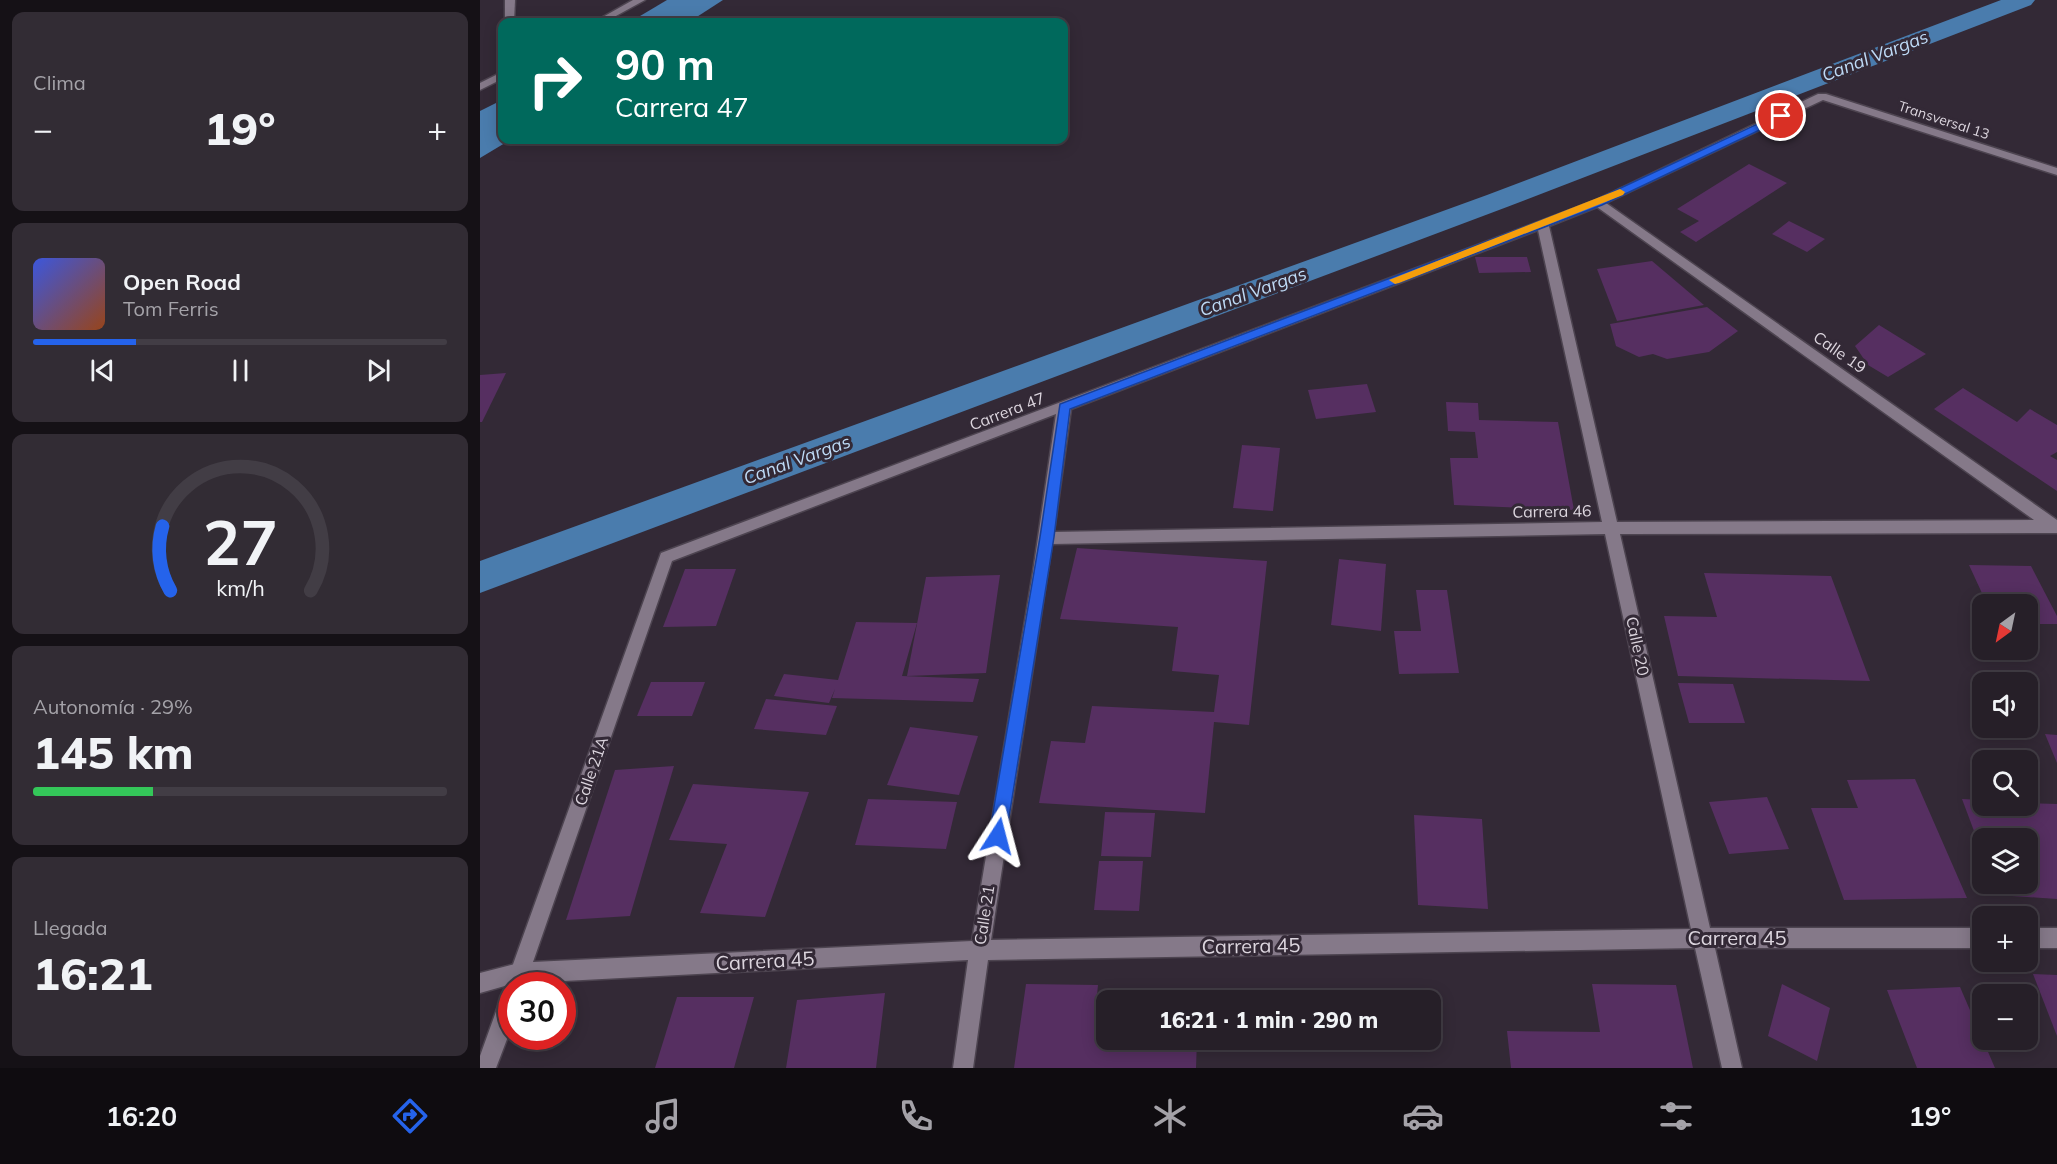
<!DOCTYPE html>
<html lang="es">
<meta charset="utf-8">
<style>
:root{--surface:#261f28;--page:#322c34;--text:#f1f3f6;--muted:#a4a2a8;--line:#423d45;--accent:#2563eb}
body{margin:0;font-family:Mulish,sans-serif;background:var(--page);color:var(--text);height:100vh;display:flex;flex-direction:column;font-size:22px;white-space:nowrap}
*{box-sizing:border-box;margin:0}
p{font-size:20px;color:var(--muted)}
.icon{flex:none;width:33px;height:33px;fill:none;stroke:currentColor;stroke-width:2;stroke-linecap:round;stroke-linejoin:round}
.map{position:relative;flex:1;overflow:hidden}
.details{display:flex;flex-direction:column;gap:12px;padding:12px;background:#151116;width:480px}
.details>*{flex:none}
.guide{position:absolute;left:18px;top:18px;width:570px;height:126px;border-radius:12px;box-shadow:0 3px 15px #0003,0 0 0 2px var(--line);background:#00695c;color:#fff;overflow:hidden}
.needle{width:39px;rotate:213deg}
.fabs{position:absolute;left:1492px;top:594px;display:grid;gap:12px}
.fabs a{display:grid;place-items:center;width:66px;height:66px;border-radius:12px;background:var(--surface);box-shadow:0 3px 15px #0003,0 0 0 2px var(--line);font-size:30px}
.speed{position:absolute;left:18px;top:972px;display:flex;gap:12px;font-size:30px;font-weight:700;text-align:center}
.speed>*{display:grid;place-content:center;width:78px;height:78px;border-radius:50%;background:var(--surface);box-shadow:0 3px 15px #0003,0 0 0 2px var(--line);line-height:1}
.speed .limit{border:9px solid #d22;background:#fff;color:#111}
.pin{position:absolute;display:grid;place-items:center;width:51px;height:51px;color:#fff;margin:-26px;border:3px solid #fff;border-radius:50%;box-shadow:0 2px 6px #0007}
.me{position:absolute;width:66px;margin:-33px;rotate:9deg;stroke-linejoin:round;filter:drop-shadow(0 0 4px #0008)}
.turn{display:flex;align-items:center;gap:21px;height:126px;padding:0 18px;font-size:27px}
.turn .icon{width:78px;height:78px;stroke-width:2.5}
.turn b{display:block;font-size:42px;line-height:51px}
.big{font-size:45px;font-weight:800;line-height:1.1}
.details .card{flex:1;display:flex;flex-direction:column;justify-content:center;gap:9px;min-width:0;padding:0 21px;border-radius:12px;background:var(--page)}
.details .dial{align-items:center;gap:0}
.dial svg{height:156px;overflow:visible;fill:none;stroke:var(--line);stroke-width:7;stroke-linecap:round;text-anchor:middle}
.dial text{fill:var(--text);stroke:none}
.song{display:flex;align-items:center;gap:18px}
.cover{width:72px;height:72px;border-radius:9px;background:linear-gradient(135deg,hsl(230 70% 55%),hsl(20 70% 35%))}
.played{height:6px;border-radius:3px;background:linear-gradient(90deg,var(--accent) 25%,var(--line) 25%)}
.keys{display:flex;justify-content:space-around;direction:ltr}
.heat{display:flex;justify-content:space-between;align-items:center;font-size:33px;direction:ltr}
.charge{height:9px;border-radius:4px;background:linear-gradient(90deg,#34c759 29%,var(--line) 0)}
.trip{position:absolute;left:616px;top:990px;width:345px;height:60px;border-radius:12px;background:var(--surface);box-shadow:0 3px 15px #0003,0 0 0 2px var(--line);font-weight:800;line-height:60px;text-align:center}
.menu{display:flex;height:96px;justify-content:space-around;align-items:center;background:#0f0c10;color:var(--muted)}
.menu .icon{width:42px;height:42px}
.menu .current{color:var(--accent)}
.menu b{font-size:27px;color:var(--text)}
main{display:flex;flex:1;min-height:0}
.map>svg:first-child{display:block}
.water{fill:#4a7cad}
.lines{fill:none;stroke-linecap:round;stroke-linejoin:round}
.canal{fill:#4a7cad;fill-rule:evenodd}
.building{fill:#562f61}
.lane-casing{stroke:#4d4450;stroke-width:3}
.street-casing{stroke:#4d4450;stroke-width:3}
.lane{fill:#857989;fill-rule:evenodd}
.street{fill:#857989;fill-rule:evenodd}
.route{fill:#2563eb;stroke:#184099;stroke-width:1.5}
.slow{fill:#f59e0b}
.labels{text-anchor:middle;stroke-width:6;stroke-linejoin:round;paint-order:stroke}
.far-street-label{font-size:14px;fill:#dcd5de;stroke:#332936}
.street-label{font-size:16px;fill:#dcd5de;stroke:#332936}
.water-label{font-size:18px;font-style:italic;fill:#bedaf6;stroke:#332936}
.near-street-label{font-size:20px;fill:#dcd5de;stroke:#332936}
</style>
<main>
<section class="details">
<div class="card"><p>Clima</p>
<div class="heat"><a>−</a><b class="big">19°</b><a>+</a></div>
</div>
<div class="card">
<div class="song"><i class="cover"></i><div><b>Open Road</b><p>Tom Ferris</p></div></div>
<div class="played"></div>
<div class="keys"><svg class="icon" aria-label="previous" viewBox="0 0 24 24"><path d="M18 5L8 12l10 7zM5 5v14"/></svg><svg class="icon" aria-label="pause" viewBox="0 0 24 24"><path d="M8 5v14M16 5v14"/></svg><svg class="icon" aria-label="next" viewBox="0 0 24 24"><path d="M6 5l10 7-10 7zM19 5v14"/></svg></div>
</div>
<div class="card dial"><svg viewBox="0 0 100 80">
<path d="M14 69A42 42 0 1 1 86 69"/>
<path d="M14 69A42 42 0 0 1 10 36" stroke="#2563eb"/>
<text x="50" y="56" font-size="32" font-weight="700">27</text>
<text x="50" y="72" font-size="11">km/h</text>
</svg></div>
<div class="card"><p>Autonomía · 29%</p><b class="big">145 km</b><div class="charge"></div></div>
<div class="card"><p>Llegada</p><b class="big">16:21</b></div>
</section>
<div class="map">
<svg width="1577" height="1068" viewBox="0 0 1577 1068">
<rect width="100%" height="100%" fill="#332936"/>
<g class="water">
<polygon points="187,0 243,0 209,22 150,22"/>
<polygon points="22,100 22,140 30,140 0,158 0,111"/>
</g>
<g class="lines">
<polygon class="canal" points="1521,0 1555,0 1551,5 1027,207 0,593 0,561 1007,195"/>
</g>
<g class="building">
<polygon points="1269,164 1307,183 1216,242 1200,232 1219,221 1197,209"/>
<polygon points="1309,221 1345,239 1327,252 1292,234"/>
<polygon points="995,257 1047,257 1051,272 999,273"/>
<polygon points="1172,261 1224,305 1137,321 1117,269"/>
<polygon points="1227,307 1258,331 1229,352 1187,359 1173,354 1159,357 1136,346 1130,324"/>
<polygon points="1399,325 1446,354 1408,377 1388,365 1375,346"/>
<polygon points="26,373 2,422 0,422 0,375"/>
<polygon points="887,384 896,412 836,419 828,390"/>
<polygon points="1483,388 1537,422 1550,409 1577,425 1577,452 1570,456 1577,460 1577,491 1454,409"/>
<polygon points="966,402 998,403 999,420 1078,422 1094,510 974,505 970,458 998,458 995,432 968,431"/>
<polygon points="762,445 800,448 793,511 753,508"/>
<polygon points="597,548 787,561 769,725 734,722 725,813 559,803 571,741 605,743 612,706 734,712 739,675 692,671 698,627 580,619"/>
<polygon points="859,559 906,564 901,631 851,625"/>
<polygon points="1489,565 1551,566 1577,616 1577,624 1548,624 1548,604 1507,604"/>
<polygon points="205,569 256,569 236,626 183,627"/>
<polygon points="1224,573 1351,576 1390,681 1198,676 1184,616 1237,617"/>
<polygon points="520,575 506,673 427,676 446,577"/>
<polygon points="936,590 967,590 979,673 919,674 914,631 941,631"/>
<polygon points="376,622 437,623 422,676 499,679 493,702 352,698 355,689 349,703 294,696 304,674 358,680"/>
<polygon points="171,682 225,682 212,716 157,716"/>
<polygon points="1198,683 1253,684 1265,723 1209,723"/>
<polygon points="286,699 357,706 346,735 274,729"/>
<polygon points="430,727 498,736 479,795 407,785"/>
<polygon points="1565,734 1577,735 1577,763"/>
<polygon points="194,766 150,916 86,920 135,770"/>
<polygon points="1435,779 1487,898 1364,900 1331,808 1378,808 1367,780"/>
<polygon points="213,784 329,792 285,917 220,913 247,844 189,840"/>
<polygon points="1287,797 1309,849 1249,854 1229,802"/>
<polygon points="388,799 477,802 466,849 375,845"/>
<polygon points="1482,799 1503,800 1503,806 1548,806 1548,803 1577,804 1577,899 1517,895 1513,884 1548,884 1548,838 1503,838 1503,855"/>
<polygon points="625,812 675,813 671,857 621,856"/>
<polygon points="934,815 1002,819 1008,909 938,905"/>
<polygon points="619,861 663,861 659,911 614,910"/>
<polygon points="1553,974 1577,975 1577,1036"/>
<polygon points="546,984 618,985 616,1005 627,1005 627,1040 717,1040 716,1068 534,1068"/>
<polygon points="1112,984 1196,985 1213,1068 1031,1068 1027,1031 1120,1032"/>
<polygon points="1302,984 1350,1008 1337,1061 1288,1036"/>
<polygon points="1480,987 1515,1068 1437,1068 1407,990"/>
<polygon points="405,993 396,1068 306,1068 317,1000"/>
<polygon points="197,997 274,997 254,1068 175,1068"/>
</g>
<g class="lines">
<g class="lane-casing">
<polygon id="lane" points="39,963 46,966 49,973 46,980 0,993 0,973"/>
</g>
<g class="street-casing">
<g id="street">
<polygon points="25,0 35,0 34,22 25,22"/>
<polygon points="153,0 165,0 125,22 114,22"/>
<polygon points="22,72 22,79 0,90 0,83"/>
<path d="M1338,94H1346L1577,168V175L1343,100L1126,203L1577,520V533L1140,534L1230,928H1503V948H1235L1262,1068H1242L1215,948L508,960L493,1068H473L488,960L46,983L45,986H32V1026L16,1068H0V1056L181,553L1114,201ZM1117,207L1554,520L1137,522L1069,226ZM1058,230L1122,522L574,532L591,409ZM576,414L553,572L492,941L53,962L192,561ZM1125,534L1211,929L511,940L572,544Z"/>
<rect x="1548" y="928" width="29" height="20"/>
</g>
</g>
<use href="#lane" class="lane"/>
<use href="#street" class="street"/>
</g>
<polygon class="route" points="1301,113 1306,116 1305,118 1122,205 590,409 574,537 526,836 523,841 518,843 512,841 509,836 560,537 580,404 1115,200"/>
<polygon class="slow" points="1140,189 1145,192 1143,195 919,283 915,284 909,280"/>
<g class="labels">
<g class="far-street-label">
<text transform="translate(1464 120) rotate(18)" y="5">Transversal 13</text>
</g>
<g class="street-label">
<text transform="translate(1360 352) rotate(35)" y="6">Calle 19</text>
<text transform="translate(527 411) rotate(-21)" y="6">Carrera 47</text>
<text transform="translate(1072 511) rotate(-1)" y="6">Carrera 46</text>
<text transform="translate(1158 646) rotate(78)" y="6">Calle 20</text>
<text transform="translate(111 771) rotate(-71)" y="6">Calle 21A</text>
<text transform="translate(504 915) rotate(-81)" y="6">Calle 21</text>
</g>
<g class="water-label">
<text transform="translate(1395 56) rotate(-21)" y="6">Canal Vargas</text>
<text transform="translate(773 292) rotate(-20)" y="6">Canal Vargas</text>
<text transform="translate(317 460) rotate(-20)" y="6">Canal Vargas</text>
</g>
<g class="near-street-label">
<text x="1257" y="945">Carrera 45</text>
<text transform="translate(771 946) rotate(-1)" y="7">Carrera 45</text>
<text transform="translate(285 961) rotate(-3)" y="7">Carrera 45</text>
</g>
</g>
</svg>
<div class="fabs">
<a><svg class="needle" viewBox="-14 -14 28 28"><path d="M0-13l5 13h-10z" fill="#e53935"/><path d="M0 13l5-13h-10z" fill="#a4a2a8"/></svg></a>
<a><svg class="icon" aria-label="sound" viewBox="0 0 24 24"><path d="M4 9h4l5-4v14l-5-4H4zM17 9q2 3 0 6"/></svg></a>
<a><svg class="icon" aria-label="search" viewBox="0 0 24 24"><circle cx="10" cy="10" r="6"/><path d="M15 15l6 6"/></svg></a>
<a><svg class="icon" aria-label="layers" viewBox="0 0 24 24"><path d="M12 4l9 5-9 5-9-5zM3 14l9 5 9-5"/></svg></a>
<a>+</a>
<a>−</a>
</div>
<div class="speed"><div class="limit">30</div></div>
<div class="pin" style="left:1301px;top:116px;background:#d93025"><svg class="icon" aria-label="arrive" viewBox="0 0 24 24"><path d="M6 21V4h12l-3 4 3 4H6"/></svg></div>
<svg class="me" style="left:518px;top:836px" viewBox="-20 -20 40 40"><path d="M0-17L14 15 0 8-14 15z" fill="#2563eb" stroke="#fff" stroke-width="4"/></svg>
<div class="trip">16:21 · 1 min · 290 m</div>
<div class="guide">
<div class="turn"><svg class="icon" aria-label="right" viewBox="0 0 24 24"><path d="M7 20v-9h11M14 6l5 5-5 5"/></svg><div><b>90 m</b>Carrera 47</div></div>
</div>
</div>
</main>
<nav class="menu">
<b>16:20</b>
<svg class="icon current" aria-label="directions" viewBox="0 0 24 24"><path d="M12 3l9 9-9 9-9-9zM9 14v-3h6M13 9l2 2-2 2"/></svg>
<svg class="icon" aria-label="music" viewBox="0 0 24 24"><path d="M9 18V5l10-2v13"/><circle cx="6" cy="18" r="3"/><circle cx="16" cy="16" r="3"/></svg>
<svg class="icon" aria-label="phone" viewBox="0 0 24 24"><path d="M5 4h4l2 5-3 2q2 4 5 5l2-3 5 2v4C11 20 4 13 5 4z"/></svg>
<svg class="icon" aria-label="climate" viewBox="0 0 24 24"><path d="M12 3v18M4 7l16 10M4 17L20 7"/></svg>
<svg class="icon" aria-label="car" viewBox="0 0 24 24"><path d="M5 17H2v-5l4-1 3-4h7l3 4 3 1v5h-3M9 17h6M6 11h13"/><circle cx="7" cy="17" r="2"/><circle cx="17" cy="17" r="2"/></svg>
<svg class="icon" aria-label="filters" viewBox="0 0 24 24"><path d="M4 7h16M4 17h16"/><circle cx="9" cy="7" r="2"/><circle cx="15" cy="17" r="2"/></svg>
<b>19°</b>
</nav>
